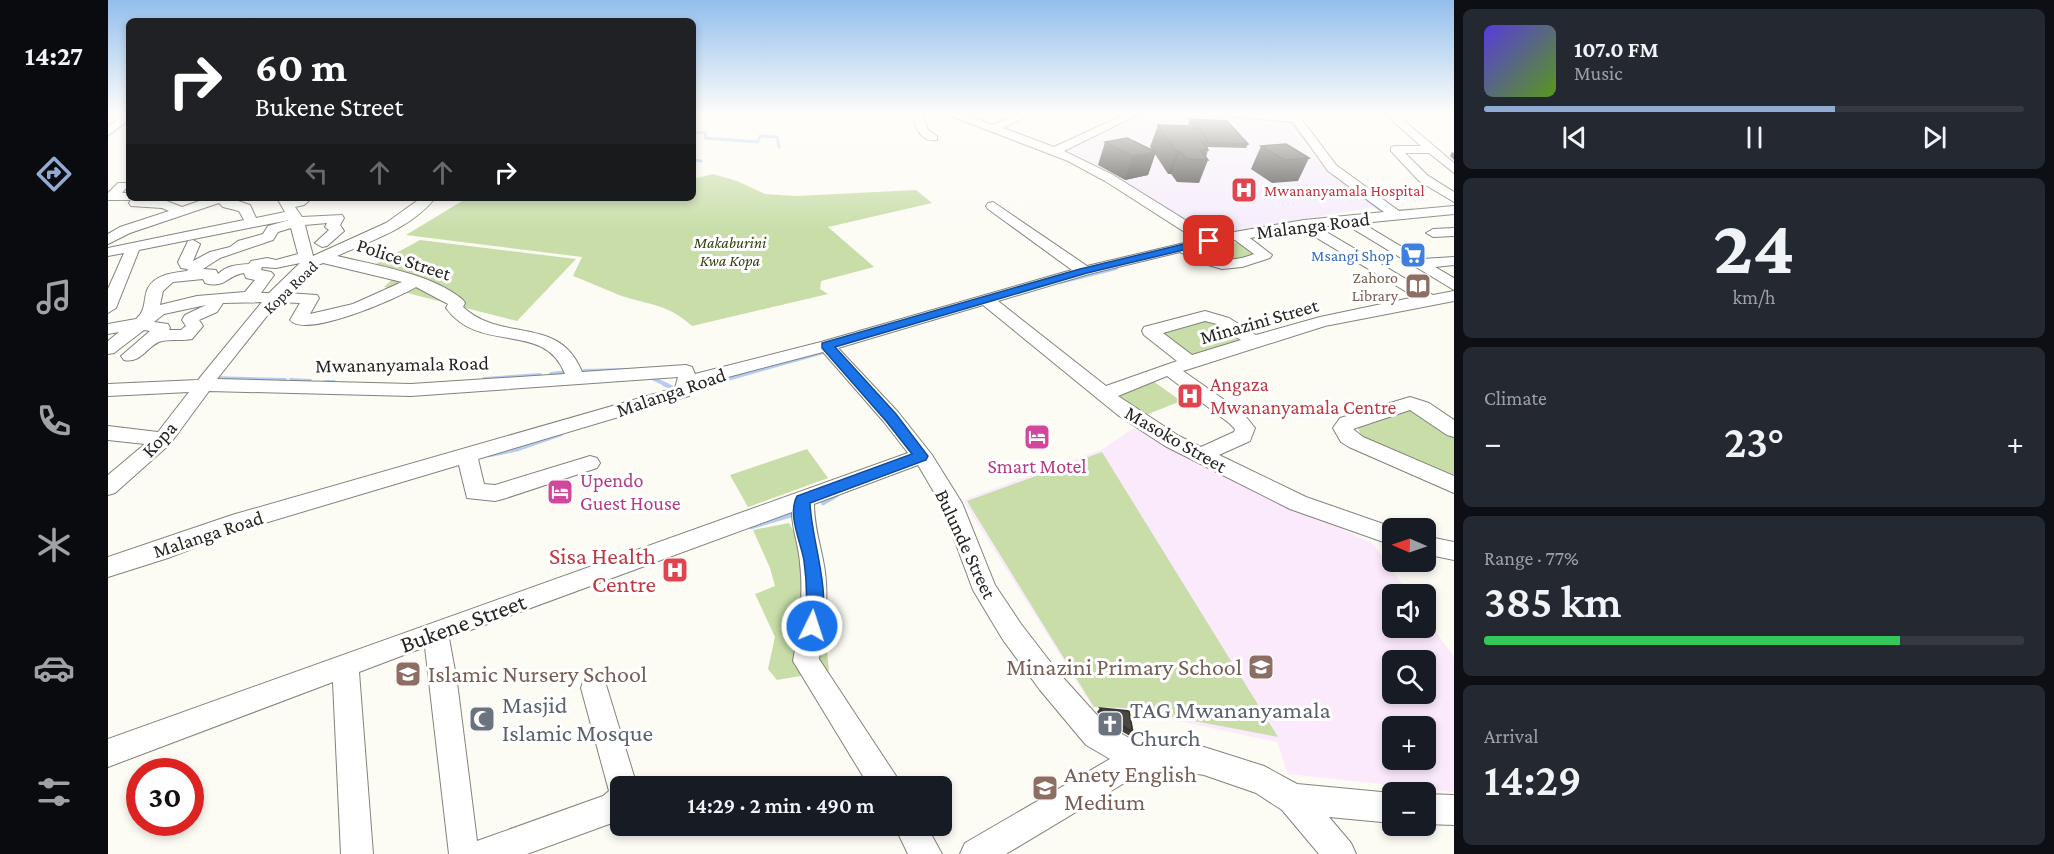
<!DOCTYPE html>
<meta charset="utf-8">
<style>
:root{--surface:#171b24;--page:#242831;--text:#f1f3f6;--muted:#9ea1a6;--line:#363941;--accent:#91abd2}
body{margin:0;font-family:"Crimson Pro",serif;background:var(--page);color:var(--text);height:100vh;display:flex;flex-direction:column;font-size:22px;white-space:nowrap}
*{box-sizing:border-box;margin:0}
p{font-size:20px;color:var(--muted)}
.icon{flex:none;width:33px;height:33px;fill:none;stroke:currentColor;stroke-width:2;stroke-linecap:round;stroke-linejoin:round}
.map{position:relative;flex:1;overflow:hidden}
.sheet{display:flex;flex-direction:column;gap:9px;padding:9px;background:#0d0f14;width:600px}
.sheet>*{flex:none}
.guide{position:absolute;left:18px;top:18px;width:570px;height:183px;border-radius:9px;box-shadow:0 3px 9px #0003;background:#202124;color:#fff;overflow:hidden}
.needle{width:39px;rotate:272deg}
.tools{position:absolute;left:1274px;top:518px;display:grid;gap:12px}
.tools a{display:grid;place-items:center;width:54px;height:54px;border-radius:9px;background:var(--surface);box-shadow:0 3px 9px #0003;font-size:30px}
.speed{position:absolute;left:18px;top:758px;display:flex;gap:12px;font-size:30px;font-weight:700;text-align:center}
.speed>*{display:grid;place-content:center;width:78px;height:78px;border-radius:50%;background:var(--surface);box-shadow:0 3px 9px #0003;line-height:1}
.speed .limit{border:9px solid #d22;background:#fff;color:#111}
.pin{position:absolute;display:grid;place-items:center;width:51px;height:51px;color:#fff;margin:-26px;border-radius:12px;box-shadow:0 3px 9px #0006}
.me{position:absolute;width:66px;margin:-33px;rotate:4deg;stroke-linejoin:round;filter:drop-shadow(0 0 4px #0008)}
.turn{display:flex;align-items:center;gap:21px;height:126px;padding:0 30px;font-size:27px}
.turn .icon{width:78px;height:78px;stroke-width:2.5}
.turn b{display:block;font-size:42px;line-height:51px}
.lanes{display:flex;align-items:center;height:57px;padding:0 30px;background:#0003;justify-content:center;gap:30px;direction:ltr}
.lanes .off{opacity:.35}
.big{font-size:45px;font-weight:600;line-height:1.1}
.sheet .widget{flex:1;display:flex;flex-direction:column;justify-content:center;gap:9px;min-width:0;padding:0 21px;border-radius:9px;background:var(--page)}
.sheet .dial{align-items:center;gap:0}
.dial b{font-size:78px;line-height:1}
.song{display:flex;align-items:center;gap:18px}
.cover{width:72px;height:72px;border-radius:9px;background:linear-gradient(135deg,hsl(250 70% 55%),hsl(90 70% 35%))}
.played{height:6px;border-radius:3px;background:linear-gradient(90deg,var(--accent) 65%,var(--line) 65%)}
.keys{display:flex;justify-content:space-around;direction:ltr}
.heat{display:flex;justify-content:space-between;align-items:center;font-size:33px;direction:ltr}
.charge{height:9px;border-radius:4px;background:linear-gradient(90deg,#34c759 77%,var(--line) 0)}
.trip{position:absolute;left:502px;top:776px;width:342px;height:60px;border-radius:9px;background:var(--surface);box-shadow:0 3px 9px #0003;font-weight:600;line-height:60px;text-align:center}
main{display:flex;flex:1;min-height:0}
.tabs{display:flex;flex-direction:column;width:108px;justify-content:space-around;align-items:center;background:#090b0e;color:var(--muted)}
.tabs .icon{width:42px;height:42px}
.tabs .current{color:var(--accent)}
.tabs b{font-size:27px;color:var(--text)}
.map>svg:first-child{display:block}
.education{fill:#fbeafc;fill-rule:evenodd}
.medical{fill:#f6ecfc}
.green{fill:#c8dda8}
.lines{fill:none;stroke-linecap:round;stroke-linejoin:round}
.stream-far2{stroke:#b5cdf3;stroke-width:3}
.stream-far1{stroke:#b5cdf3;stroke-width:4}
.stream{stroke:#b5cdf3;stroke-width:4.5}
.minor-casing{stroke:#83827c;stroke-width:2}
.minor{fill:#fff;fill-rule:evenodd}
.wall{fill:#3e3d38}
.shaded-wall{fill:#32322e}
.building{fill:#484741;stroke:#32322e;stroke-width:1.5}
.route{fill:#1a73e8;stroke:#114b97;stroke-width:1.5}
.labels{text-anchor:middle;stroke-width:6;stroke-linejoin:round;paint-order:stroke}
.far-health-label{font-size:16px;fill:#be3a42;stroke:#fff;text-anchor:start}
.far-park-label{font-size:16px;font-style:italic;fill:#32420f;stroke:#fff}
.far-shop-label{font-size:16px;fill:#366cbe;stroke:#fff;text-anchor:end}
.far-education-label{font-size:16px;fill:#785e54;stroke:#fff;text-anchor:end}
.far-street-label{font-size:16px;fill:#262523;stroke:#fff}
.street-label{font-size:20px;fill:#262523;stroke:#fff}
.health-label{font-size:20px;fill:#be3a42;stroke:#fff;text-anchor:start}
.hotel-label{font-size:20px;fill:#b23c85;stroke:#fff}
.near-health-label{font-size:24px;fill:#be3a42;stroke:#fff;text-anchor:end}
.near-street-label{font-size:24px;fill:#262523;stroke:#fff}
.near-education-label{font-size:24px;fill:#785e54;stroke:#fff;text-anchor:start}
.near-worship-label{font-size:24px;fill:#5b616d;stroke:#fff;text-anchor:start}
</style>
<main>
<nav class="tabs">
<b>14:27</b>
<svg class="icon current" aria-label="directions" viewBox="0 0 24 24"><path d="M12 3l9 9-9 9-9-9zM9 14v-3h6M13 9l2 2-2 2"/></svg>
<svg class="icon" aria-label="music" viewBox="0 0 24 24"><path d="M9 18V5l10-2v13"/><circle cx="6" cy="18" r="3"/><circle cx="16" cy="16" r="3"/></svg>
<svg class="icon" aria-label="phone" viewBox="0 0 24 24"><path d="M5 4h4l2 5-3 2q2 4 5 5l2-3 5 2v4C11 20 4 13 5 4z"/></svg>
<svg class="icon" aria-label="climate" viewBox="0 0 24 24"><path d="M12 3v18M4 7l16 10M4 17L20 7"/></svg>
<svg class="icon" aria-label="car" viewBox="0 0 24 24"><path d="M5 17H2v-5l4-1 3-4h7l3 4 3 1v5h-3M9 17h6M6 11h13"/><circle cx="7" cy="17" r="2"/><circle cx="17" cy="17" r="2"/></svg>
<svg class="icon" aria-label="filters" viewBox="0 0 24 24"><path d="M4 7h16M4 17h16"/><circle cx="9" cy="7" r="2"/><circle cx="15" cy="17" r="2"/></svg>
</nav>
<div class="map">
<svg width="1346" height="854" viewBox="0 0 1346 854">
<rect width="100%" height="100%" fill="#fcfbf4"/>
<path class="education" d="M1026,428L1265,544L1301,594H1284V627H1317V617L1346,657V792L1180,774L1169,742L1020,710L985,708L855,500L993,450ZM1284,660H1317V693H1284ZM1284,726H1317V759H1284Z"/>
<polygon class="medical" points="1027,113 1104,113 1177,122 1221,172 1266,207 1103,235 954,145"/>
<g class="green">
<path d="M605,174L629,181L657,194L688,196L808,190L824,203L720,227L766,267L713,281L712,289L720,294L584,326C556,300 535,306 504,292C491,287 479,281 465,276L474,257L298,235L359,198H585V179Z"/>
<polygon points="312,240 468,259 409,321 276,287 291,273 268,264"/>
<polygon points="1136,242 1155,255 1111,264 1085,252 1108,244"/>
<polygon points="1108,319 1140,342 1083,360 1048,335 1077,323"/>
<polygon points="1045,381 1073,401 1035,416 1008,396"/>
<polygon points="1293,404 1346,430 1346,484 1254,437 1248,424"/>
<polygon points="699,449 720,478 640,507 622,475"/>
<polygon points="994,452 1170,737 1018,708 986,707 859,501"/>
<polygon points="681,523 711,576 721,671 669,680 660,669 667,637 647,594 667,586 662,568 645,530"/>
</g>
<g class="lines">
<g class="stream-far2">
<polyline points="854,113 876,122"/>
<polyline points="1182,121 1205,149"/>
<polyline points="585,124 590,113"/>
<polyline points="585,132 598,133 597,138 650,142 652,136 669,137 671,147"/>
<polyline points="0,136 21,120"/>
<polyline points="585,160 593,161"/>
<polyline points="1223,172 1274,211"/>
<polyline points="1289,211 1304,210"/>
<polyline points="1181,231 1198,228"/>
</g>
<g class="stream-far1">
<polyline points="1180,231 1190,229"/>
<polyline points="952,282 1008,268"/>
<polyline points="476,371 516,370"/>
<polyline points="443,374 461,372"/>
<polyline points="542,377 559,385"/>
<polyline points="104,378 177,380"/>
<polyline points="376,379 432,375"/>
<polyline points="183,380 202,381"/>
<polyline points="217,382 226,382"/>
<polyline points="598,385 719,351"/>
</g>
<g class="stream">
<polyline points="556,384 569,390"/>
<polyline points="580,390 603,384"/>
<polyline points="381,455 410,449 453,434"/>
<polyline points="715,503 729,495"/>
<polyline points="643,527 690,513"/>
</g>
<g class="minor-casing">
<g id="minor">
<polygon points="17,113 21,113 21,120 0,135 0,127"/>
<path d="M803,113H813L820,130L829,136V140C812,143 807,126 803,113Z"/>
<path d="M839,113H853L885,125L913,113H926L895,128L946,147L1020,113H1033L956,151L1005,175L1103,236L1196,220L1276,212L1220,171L1185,122L1122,116L1117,113L1180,115L1179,113H1189L1228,165L1291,211L1346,206V214L1254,223L1314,259L1346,257V265L1327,267L1346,278V290L1237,224L1210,227L1325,295L1346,291V301L1217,326L1075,371L1135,413L1147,428L1142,441L1111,455L1198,497L1287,528H1284V545L1182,509L1057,446L1011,416L875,305L730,348L790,412L824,455L854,503L887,585L913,624L950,672L998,725L1032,744L1072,743L1096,747L1156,766L1189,784L1284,793V823L1221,817L1243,843L1248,854H1211L1174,810L1148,793L1096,775L1072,771L1033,773L898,854H852L857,843L1002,759L978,745L932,690L895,640L865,590L833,504L810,465L706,504C706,524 711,540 715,560C722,593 717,626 711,659L788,776L793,786H761L685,661C691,628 696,597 692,563C691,545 684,530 684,512L341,638L349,682L369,841L495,796L501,791L473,688L476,679L486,675L496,679L499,688L529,786H513V819L504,823L419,854H341L317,647L251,672L265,854H233L225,682L0,767V739L800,453L776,422L715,352L586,386L581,396L370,459L376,484L387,485L482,456L489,458L492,463L489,468L395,499L387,501L359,498L351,465L130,531L60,558L0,577V557L124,515L567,388L570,377L303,396L101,391L62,444L7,493L0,495V475L37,444L0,440V426L50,432L81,392L0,396V384L90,380L154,302L115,303L109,312L91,320L95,326L84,339C74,341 64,339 54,341C40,344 34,364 16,360L13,356L42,331L36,330L6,353L0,354V341L11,332L0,334V324L28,319C39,310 35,298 40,288C48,274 65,273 79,271L80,269L73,268L70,262L80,241L85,240L92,244L85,261L102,252L122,247L130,241L155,234L160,226L181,220L31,250L8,308L0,313V289L16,253L0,256V248L136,220L131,211L115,207L111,203L22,233L0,244V234L12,227L61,211L54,208L23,206L21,203L23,200H0V193L10,183H18L20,186L14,193H21V198L56,200L74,207L100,198H121L142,205L148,218L177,212L169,198H204L196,205L187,207L194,217L234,215L236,218L232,225L236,231L219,246L214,247L207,243L221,230L217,227L219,223L197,225L205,256L278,223L313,198H327C304,228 262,241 229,256C267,265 325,274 355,300L357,303L355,307C395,344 451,314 474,372L578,365L584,367L587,374L713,342L964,270L880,209L878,206L880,203L885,202L979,266L1089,240L997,181L960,161L840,115ZM183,228L190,254L168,260L159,258L143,261L141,264C128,265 120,265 110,274L108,270L95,269L112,258L165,240L170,232ZM1194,229L1307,297L1212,317L1148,335L1121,318L1097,311L1036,327L1034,331L1036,335L1069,361L998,386L890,301L981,274L1072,252L1090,262L1114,269L1134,267L1162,258L1164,255L1142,238ZM1127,240L1146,254C1125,263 1107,260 1087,249ZM192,263L161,293H153L166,275L163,272L153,270L154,267L168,268ZM215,263L294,282L245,304L202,314L211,298L209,295L179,293L205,267ZM136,273L138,278L147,280L137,292L89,296L52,305L55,291L65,282L95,279L97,283C118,289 119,275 136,273ZM308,287L340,304L338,308C372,355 437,320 457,374L303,384L109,379L170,302L192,303L182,320C197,339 290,298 308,287ZM98,305L77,315L74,320L78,326L73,330H61L62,328L60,324L46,322L56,314ZM1097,321L1109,324L1133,340L1084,355L1055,333ZM1059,376L1121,423L1127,429L1126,432L1093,447L1071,436L1010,396Z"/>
<polygon points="1276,113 1287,113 1346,163 1346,173 1321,153 1297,153 1319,175 1346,192 1346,202 1311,181 1283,151 1283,147 1287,146 1313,146"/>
<polygon points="1346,228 1346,236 1325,237 1318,233 1325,229"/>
<polygon points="1302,397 1321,403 1346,420 1346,437 1339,435 1302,410 1245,429 1255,437 1346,476 1346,493 1241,447 1233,442 1225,428 1232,418"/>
<polygon points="1317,536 1346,542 1346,560 1317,554"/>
<polygon points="1317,794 1346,795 1346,825 1317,824"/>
<polygon points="786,825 818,825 834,854 800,854"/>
</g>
</g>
<use href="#minor" class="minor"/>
</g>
<g class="wall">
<polygon points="1082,119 1140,144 1138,148 1100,147 1099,149 1100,150 1098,157 1100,160 1091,183 1069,182 1063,174 1060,174 1047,154 1040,175 1017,180 990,165 997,142 1045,151 1042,147 1050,125 1085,129 1080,123"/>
<polygon points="1153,146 1201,158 1190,181 1164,183 1143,169"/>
<polygon points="1344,152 1346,153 1346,160 1342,156"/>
<polygon points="992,708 1025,732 1022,736 999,723 989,712"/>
</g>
<g class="shaded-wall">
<polygon points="1072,151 1063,174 1060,174 1069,152"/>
<polygon points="1048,152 1040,175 1017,180 1024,156"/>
</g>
<g class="building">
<polygon points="1082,119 1119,121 1140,144 1101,143 1091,129"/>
<polygon points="1050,125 1081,126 1084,129 1091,129 1101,143 1094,142 1100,150 1092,150 1100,160 1078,159 1072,151 1069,152"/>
<polygon points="1019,138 1048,152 1024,156 997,142"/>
<polygon points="1178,144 1201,158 1176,160 1153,146"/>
<polygon points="992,708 1021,711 1025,732 1002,719"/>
</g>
<linearGradient id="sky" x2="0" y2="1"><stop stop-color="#93beec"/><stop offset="0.49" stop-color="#fefdfa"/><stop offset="1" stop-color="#fefdfa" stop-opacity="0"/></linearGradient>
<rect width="1346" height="232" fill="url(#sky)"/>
<path class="route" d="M1101,238L1105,239V243L979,273L727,347L788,414L820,456L818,460L702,503C703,540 726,598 710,631L704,634L698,631C694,623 698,617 698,608C699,594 698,575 696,561C693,542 679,515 689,496L804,454L778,421L714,348V343L972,269Z"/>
<defs>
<g id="hospital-square" transform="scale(1.35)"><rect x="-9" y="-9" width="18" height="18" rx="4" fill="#e0444e" stroke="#fff"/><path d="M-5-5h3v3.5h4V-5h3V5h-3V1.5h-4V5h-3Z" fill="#fff"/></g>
<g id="supermarket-square" transform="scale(1.35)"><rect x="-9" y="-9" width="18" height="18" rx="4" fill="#3f7fe0" stroke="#fff"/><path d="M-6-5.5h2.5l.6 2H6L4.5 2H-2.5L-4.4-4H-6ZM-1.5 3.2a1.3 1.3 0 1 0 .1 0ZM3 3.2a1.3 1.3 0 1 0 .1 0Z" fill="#fff"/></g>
<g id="library-square" transform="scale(1.35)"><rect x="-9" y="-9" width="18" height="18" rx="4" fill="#8d6e63" stroke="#fff"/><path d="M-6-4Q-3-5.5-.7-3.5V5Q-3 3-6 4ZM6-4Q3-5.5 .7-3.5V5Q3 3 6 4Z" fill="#fff"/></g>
<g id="hotel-square" transform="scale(1.35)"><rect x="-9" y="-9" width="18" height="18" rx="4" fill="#d1479c" stroke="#fff"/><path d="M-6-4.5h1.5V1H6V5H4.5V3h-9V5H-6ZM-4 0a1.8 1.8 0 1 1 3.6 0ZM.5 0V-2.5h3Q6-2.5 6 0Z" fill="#fff"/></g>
<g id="school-square" transform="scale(1.35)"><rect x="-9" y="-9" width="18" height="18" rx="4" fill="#8d6e63" stroke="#fff"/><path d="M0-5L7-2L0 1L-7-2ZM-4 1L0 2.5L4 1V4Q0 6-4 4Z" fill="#fff"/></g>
<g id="mosque-square" transform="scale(1.35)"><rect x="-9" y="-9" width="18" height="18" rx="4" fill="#6b7280" stroke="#fff"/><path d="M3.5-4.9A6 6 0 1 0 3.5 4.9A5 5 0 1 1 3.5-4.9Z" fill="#fff"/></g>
<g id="church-square" transform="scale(1.35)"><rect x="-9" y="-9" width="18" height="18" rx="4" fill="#6b7280" stroke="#fff"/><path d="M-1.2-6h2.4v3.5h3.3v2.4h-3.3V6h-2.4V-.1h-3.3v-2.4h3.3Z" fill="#fff"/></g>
</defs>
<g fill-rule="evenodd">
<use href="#hospital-square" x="1136" y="190"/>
<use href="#supermarket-square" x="1305" y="255"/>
<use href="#library-square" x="1310" y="286"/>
<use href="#hospital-square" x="1082" y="396"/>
<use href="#hotel-square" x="929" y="437"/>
<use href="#hotel-square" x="452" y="492"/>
<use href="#hospital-square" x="567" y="570"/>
<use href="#school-square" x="1153" y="667"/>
<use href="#school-square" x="300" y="674"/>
<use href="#mosque-square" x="374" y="719"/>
<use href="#church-square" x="1002" y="724"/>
<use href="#school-square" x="937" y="788"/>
</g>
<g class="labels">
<g class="far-health-label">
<text x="1156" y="196">Mwananyamala Hospital</text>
</g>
<g class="far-park-label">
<text x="622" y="248">Makaburini<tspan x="622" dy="18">Kwa Kopa</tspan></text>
</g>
<g class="far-shop-label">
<text x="1286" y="261">Msangi Shop</text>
</g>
<g class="far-education-label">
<text x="1290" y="283">Zahoro<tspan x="1290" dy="18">Library</tspan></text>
</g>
<g class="far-street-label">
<text transform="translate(182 287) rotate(-44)" y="6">Kopa Road</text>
</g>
<g class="street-label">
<text transform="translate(1205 225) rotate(-7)" y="7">Malanga Road</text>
<text transform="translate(296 259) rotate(18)" y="7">Police Street</text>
<text transform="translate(1151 321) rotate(-16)" y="7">Minazini Street</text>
<text transform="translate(294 364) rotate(-1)" y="7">Mwananyamala Road</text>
<text transform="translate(563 392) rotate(-19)" y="7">Malanga Road</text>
<text transform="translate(51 439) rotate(-47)" y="7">Kopa</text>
<text transform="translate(1068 439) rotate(30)" y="7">Masoko Street</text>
<text transform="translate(100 534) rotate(-18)" y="7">Malanga Road</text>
<text transform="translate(858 544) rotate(65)" y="7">Bulunde Street</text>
</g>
<g class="health-label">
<text x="1102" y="391">Angaza<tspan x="1102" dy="23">Mwananyamala Centre</tspan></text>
</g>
<g class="hotel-label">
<text x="929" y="473">Smart Motel</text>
<text x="472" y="487" text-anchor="start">Upendo<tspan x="472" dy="23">Guest House</tspan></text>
</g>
<g class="near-health-label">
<text x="548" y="564">Sisa Health<tspan x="548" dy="28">Centre</tspan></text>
</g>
<g class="near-street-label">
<text transform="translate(355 623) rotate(-20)" y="8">Bukene Street</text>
</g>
<g class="near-education-label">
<text x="1134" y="675" text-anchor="end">Minazini Primary School</text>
<text x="320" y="682">Islamic Nursery School</text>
<text x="956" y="782">Anety English<tspan x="956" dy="28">Medium</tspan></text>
</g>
<g class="near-worship-label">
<text x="394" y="713">Masjid<tspan x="394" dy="28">Islamic Mosque</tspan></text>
<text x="1022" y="718">TAG Mwananyamala<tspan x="1022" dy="28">Church</tspan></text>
</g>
</g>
</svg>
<div class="tools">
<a><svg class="needle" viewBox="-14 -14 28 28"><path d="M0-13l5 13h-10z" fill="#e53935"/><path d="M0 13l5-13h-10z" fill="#9ea1a6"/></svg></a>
<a><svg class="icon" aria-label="sound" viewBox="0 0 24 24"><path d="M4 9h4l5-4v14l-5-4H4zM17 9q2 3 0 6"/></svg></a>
<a><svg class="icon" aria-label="search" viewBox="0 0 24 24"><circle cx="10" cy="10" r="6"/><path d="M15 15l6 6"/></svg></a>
<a>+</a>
<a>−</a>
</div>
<div class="speed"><div class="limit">30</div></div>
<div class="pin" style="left:1101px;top:241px;background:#d93025"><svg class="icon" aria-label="arrive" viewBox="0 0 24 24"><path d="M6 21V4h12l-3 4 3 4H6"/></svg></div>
<svg class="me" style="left:704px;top:626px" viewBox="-20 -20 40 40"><circle r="17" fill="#1a73e8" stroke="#fff" stroke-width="3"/><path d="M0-11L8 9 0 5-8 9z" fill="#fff"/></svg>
<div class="trip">14:29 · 2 min · 490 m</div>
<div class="guide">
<div class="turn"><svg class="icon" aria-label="right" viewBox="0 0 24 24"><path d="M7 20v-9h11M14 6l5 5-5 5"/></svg><div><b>60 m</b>Bukene Street</div></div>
<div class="lanes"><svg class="icon off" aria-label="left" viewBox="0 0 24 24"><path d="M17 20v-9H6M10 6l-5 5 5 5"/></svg><svg class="icon off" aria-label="ahead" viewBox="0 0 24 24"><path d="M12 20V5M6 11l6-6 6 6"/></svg><svg class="icon off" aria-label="ahead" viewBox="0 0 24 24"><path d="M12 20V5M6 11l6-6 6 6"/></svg><svg class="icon" aria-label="right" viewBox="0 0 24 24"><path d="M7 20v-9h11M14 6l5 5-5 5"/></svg></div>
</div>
</div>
<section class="sheet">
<div class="widget">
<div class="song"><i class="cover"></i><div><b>107.0 FM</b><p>Music</p></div></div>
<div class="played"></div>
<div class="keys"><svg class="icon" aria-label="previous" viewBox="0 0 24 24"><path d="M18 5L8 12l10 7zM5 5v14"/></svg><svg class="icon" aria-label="pause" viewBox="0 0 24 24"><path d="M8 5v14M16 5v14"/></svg><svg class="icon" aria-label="next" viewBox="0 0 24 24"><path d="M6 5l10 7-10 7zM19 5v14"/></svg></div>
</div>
<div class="widget dial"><b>24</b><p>km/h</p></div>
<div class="widget"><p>Climate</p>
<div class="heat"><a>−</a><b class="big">23°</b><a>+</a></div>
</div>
<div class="widget"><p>Range · 77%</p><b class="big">385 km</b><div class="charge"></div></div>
<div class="widget"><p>Arrival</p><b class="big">14:29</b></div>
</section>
</main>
